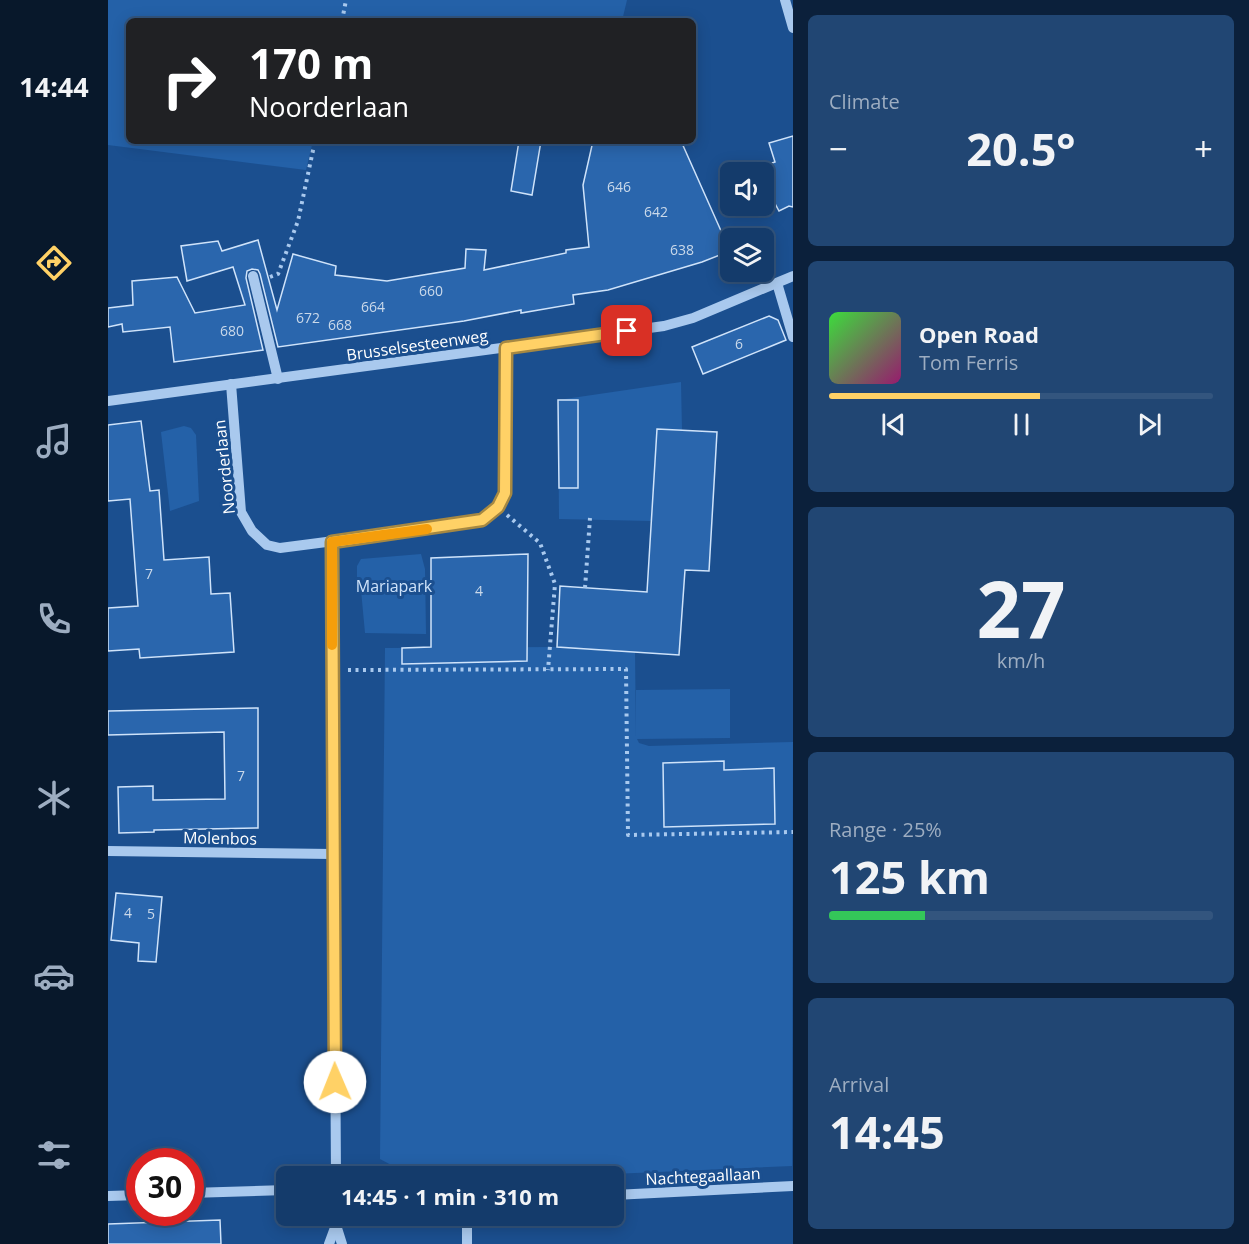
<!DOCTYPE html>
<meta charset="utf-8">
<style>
:root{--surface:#143b6b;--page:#214673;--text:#f1f3f6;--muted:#9dadc1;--line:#33557e;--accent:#ffd166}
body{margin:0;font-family:"Open Sans",sans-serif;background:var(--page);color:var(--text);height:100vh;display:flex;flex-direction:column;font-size:22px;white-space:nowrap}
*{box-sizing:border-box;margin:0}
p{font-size:20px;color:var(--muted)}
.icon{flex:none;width:33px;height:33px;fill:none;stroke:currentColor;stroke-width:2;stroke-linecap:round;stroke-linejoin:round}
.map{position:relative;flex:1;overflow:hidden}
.details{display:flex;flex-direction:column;gap:15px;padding:15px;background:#0b203b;width:456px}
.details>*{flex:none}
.hud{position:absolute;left:18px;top:18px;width:570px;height:126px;border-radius:9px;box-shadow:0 3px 15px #0003,0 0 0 2px var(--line);background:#202124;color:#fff;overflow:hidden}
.tools{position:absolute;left:612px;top:162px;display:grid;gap:12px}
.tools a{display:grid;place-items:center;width:54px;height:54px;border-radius:9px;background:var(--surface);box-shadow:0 3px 15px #0003,0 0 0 2px var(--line);font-size:30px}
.speed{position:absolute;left:18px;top:1148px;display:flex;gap:12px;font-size:30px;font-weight:700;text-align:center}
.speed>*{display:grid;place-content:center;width:78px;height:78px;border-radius:50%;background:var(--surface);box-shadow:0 3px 15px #0003,0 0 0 2px var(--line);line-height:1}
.speed .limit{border:9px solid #d22;background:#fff;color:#111}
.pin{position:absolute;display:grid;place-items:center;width:51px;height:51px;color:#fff;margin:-26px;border-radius:12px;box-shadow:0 3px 9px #0006}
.me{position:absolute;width:66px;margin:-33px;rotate:359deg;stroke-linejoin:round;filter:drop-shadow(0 0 4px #0008)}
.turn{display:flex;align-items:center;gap:21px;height:126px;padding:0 24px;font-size:27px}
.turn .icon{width:78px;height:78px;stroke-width:2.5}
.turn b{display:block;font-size:42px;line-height:51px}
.big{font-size:45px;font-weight:700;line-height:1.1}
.details .widget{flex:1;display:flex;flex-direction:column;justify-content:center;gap:9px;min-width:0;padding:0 21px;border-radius:9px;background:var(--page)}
.details .dial{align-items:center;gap:0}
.dial b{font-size:78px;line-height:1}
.song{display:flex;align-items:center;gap:18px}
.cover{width:72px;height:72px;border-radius:9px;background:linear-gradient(135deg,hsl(120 70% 55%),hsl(320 70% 35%))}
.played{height:6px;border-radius:3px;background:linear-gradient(90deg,var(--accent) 55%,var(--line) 55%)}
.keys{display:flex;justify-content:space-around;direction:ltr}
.heat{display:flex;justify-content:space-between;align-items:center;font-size:33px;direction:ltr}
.charge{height:9px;border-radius:4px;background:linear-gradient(90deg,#34c759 25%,var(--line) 0)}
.trip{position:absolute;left:168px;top:1166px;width:348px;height:60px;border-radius:9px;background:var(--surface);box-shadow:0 3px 15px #0003,0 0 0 2px var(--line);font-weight:700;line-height:60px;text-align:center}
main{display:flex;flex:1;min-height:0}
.menu{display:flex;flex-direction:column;width:108px;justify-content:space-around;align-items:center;background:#08182b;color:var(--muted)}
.menu .icon{width:42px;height:42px}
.menu .current{color:var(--accent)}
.menu b{font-size:27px;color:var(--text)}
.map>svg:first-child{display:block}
.green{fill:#2461a8}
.building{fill:#2a66ad;stroke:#cfe3fa;stroke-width:1.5}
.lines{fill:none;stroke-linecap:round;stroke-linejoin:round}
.path{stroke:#a9c9ee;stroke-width:4;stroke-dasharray:3 4.5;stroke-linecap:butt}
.minor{stroke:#a9c9ee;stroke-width:10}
.route-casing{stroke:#a68842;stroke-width:15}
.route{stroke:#ffd166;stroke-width:10}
.slow{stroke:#f59e0b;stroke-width:10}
.labels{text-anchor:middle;stroke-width:6;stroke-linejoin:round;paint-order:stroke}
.number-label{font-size:14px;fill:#cad9ea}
.street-label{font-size:16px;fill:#fff;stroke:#1b4f8f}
.park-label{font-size:16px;fill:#cfe3fa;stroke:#1b4f8f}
</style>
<main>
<nav class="menu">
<b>14:44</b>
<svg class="icon current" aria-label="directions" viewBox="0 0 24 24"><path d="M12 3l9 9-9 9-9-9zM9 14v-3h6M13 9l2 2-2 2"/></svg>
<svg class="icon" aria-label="music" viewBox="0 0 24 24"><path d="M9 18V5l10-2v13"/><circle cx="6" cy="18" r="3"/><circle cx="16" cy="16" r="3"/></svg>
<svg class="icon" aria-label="phone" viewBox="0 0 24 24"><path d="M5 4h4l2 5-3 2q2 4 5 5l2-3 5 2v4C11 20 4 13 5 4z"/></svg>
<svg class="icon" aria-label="climate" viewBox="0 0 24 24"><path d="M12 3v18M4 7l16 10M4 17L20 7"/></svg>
<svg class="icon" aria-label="car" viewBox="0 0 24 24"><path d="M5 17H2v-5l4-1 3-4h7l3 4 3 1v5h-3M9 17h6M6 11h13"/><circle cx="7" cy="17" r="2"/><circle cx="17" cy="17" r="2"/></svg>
<svg class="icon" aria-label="filters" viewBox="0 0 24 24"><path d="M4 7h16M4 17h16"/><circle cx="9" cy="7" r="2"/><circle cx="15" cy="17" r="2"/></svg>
</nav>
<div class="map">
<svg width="685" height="1244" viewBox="0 0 685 1244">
<rect width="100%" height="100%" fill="#1b4f8f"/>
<g class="green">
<polygon points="0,0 519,0 514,21 21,21 21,141 205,141 198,170 0,145"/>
<polygon points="573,382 574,431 549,429 544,521 451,519 450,400"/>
<polygon points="76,426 83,428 88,435 91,501 62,511 53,432"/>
<polygon points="313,554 317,569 318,634 257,633 253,590 249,588 249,566 253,559"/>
<polygon points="449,647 527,652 528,738 528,690 622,689 622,738 529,739 531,743 541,746 685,742 684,1166 460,1176 323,1176 287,1167 272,1159 277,648"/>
</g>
<g class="building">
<polygon points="685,136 685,207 681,206 671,211 656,183 656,172 650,172 648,168 667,162 661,143"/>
<polygon points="411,141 433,141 424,195 403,191"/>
<polygon points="485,141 573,141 622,251 594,262 500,290 465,295 466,304 413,313 413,310 356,321 170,347 152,274 150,270 144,269 139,271 138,278 155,350 66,362 62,327 15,332 14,324 0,327 0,308 25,305 24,281 69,277 87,313 137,305 125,267 79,281 73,246 110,241 114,251 150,240 169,310 185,254 228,266 227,275 279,281 357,268 358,249 378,250 376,270 458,253 458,250 481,247 475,185"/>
<polygon points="661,316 670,320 678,340 595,374 584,347"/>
<polygon points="450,400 470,400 470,488 451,488"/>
<polygon points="33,421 42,491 51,490 56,560 101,557 103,594 122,593 126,652 32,658 31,649 0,651 0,608 30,606 22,499 0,501 0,425"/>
<polygon points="549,429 609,432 601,571 577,570 571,655 449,647 452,586 539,592"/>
<polygon points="420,554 419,661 294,664 294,648 323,647 323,558"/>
<polygon points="150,708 150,828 46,830 46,832 11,833 10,787 45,786 45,800 117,799 116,732 0,735 0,711"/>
<polygon points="616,761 616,770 666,768 667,824 556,827 555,763"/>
<polygon points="8,893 54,897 48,962 30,961 31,943 3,940"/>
<polygon points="112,1220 113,1244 0,1244 0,1224"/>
</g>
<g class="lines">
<g class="path">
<polyline points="234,21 238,0"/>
<polyline points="162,277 170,274 190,221 207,141"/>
<polyline points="399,515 432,543 447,584 440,670"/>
<polyline points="477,588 482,518"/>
<polyline points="240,670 518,669 520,835 685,832"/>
</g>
<g class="minor">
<polyline points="677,0 685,28"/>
<polyline points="145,276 170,379"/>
<polyline points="669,283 685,337"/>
<path d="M123,384L133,512L144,531L159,545L172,548L357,524C378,519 387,514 397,493L398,348"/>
<polyline points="0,401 556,326 585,318 685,276"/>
<polyline points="224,542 228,1176"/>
<polyline points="0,851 224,854"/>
<polyline points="228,1170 254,1176"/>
<polyline points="82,1193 178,1190"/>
<polyline points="506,1195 685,1186"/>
<polyline points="0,1196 32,1195"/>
<polyline points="359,1215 359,1244"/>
<polyline points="228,1225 234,1244"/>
<polyline points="221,1244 228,1225 228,1215"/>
</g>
</g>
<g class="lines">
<g class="route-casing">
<polyline id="route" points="227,1082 224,542 374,520 390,507 397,493 398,348 519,331"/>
</g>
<use href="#route" class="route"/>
<polyline class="slow" points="224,645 224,542 319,529"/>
</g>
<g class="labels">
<g class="number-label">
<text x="511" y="192">646</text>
<text x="548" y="217">642</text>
<text x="574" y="255">638</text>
<text x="323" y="296">660</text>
<text x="265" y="312">664</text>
<text x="200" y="323">672</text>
<text x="232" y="330">668</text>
<text x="124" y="336">680</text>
<text x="631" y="349">6</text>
<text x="41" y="579">7</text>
<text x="371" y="596">4</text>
<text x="133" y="781">7</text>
<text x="20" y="918">4</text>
<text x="43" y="919">5</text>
</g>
<g class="street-label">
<text transform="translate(309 345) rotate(-8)" y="6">Brusselsesteenweg</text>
<text transform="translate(116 467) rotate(-96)" y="6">Noorderlaan</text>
<text transform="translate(112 838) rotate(1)" y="6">Molenbos</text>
<text transform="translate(595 1176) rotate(-3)" y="6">Nachtegaallaan</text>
</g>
<g class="park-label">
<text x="286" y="592">Mariapark</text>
</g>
</g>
</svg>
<div class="tools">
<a><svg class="icon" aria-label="sound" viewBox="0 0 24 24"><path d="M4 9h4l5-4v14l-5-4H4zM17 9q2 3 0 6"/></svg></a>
<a><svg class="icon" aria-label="layers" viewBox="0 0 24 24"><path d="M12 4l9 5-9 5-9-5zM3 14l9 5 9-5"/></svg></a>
</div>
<div class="speed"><div class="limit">30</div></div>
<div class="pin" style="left:519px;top:331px;background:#d93025"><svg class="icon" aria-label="arrive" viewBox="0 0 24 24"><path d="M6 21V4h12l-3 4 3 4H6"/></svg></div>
<svg class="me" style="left:227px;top:1082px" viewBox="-20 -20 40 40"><circle r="19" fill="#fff"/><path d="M0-13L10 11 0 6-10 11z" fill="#ffd166"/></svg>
<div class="trip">14:45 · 1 min · 310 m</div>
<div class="hud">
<div class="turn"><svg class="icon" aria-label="right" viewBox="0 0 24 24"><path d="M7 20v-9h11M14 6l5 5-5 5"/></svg><div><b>170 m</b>Noorderlaan</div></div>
</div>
</div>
<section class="details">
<div class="widget"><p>Climate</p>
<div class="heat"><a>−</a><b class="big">20.5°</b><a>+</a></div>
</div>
<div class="widget">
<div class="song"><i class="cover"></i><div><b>Open Road</b><p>Tom Ferris</p></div></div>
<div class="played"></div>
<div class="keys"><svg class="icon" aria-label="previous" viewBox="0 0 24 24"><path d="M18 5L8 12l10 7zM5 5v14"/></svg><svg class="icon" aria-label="pause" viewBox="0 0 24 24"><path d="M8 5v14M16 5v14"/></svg><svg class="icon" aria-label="next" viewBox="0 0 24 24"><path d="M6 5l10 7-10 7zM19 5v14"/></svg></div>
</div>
<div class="widget dial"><b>27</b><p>km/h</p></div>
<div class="widget"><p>Range · 25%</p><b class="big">125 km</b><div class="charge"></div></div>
<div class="widget"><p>Arrival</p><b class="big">14:45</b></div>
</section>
</main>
